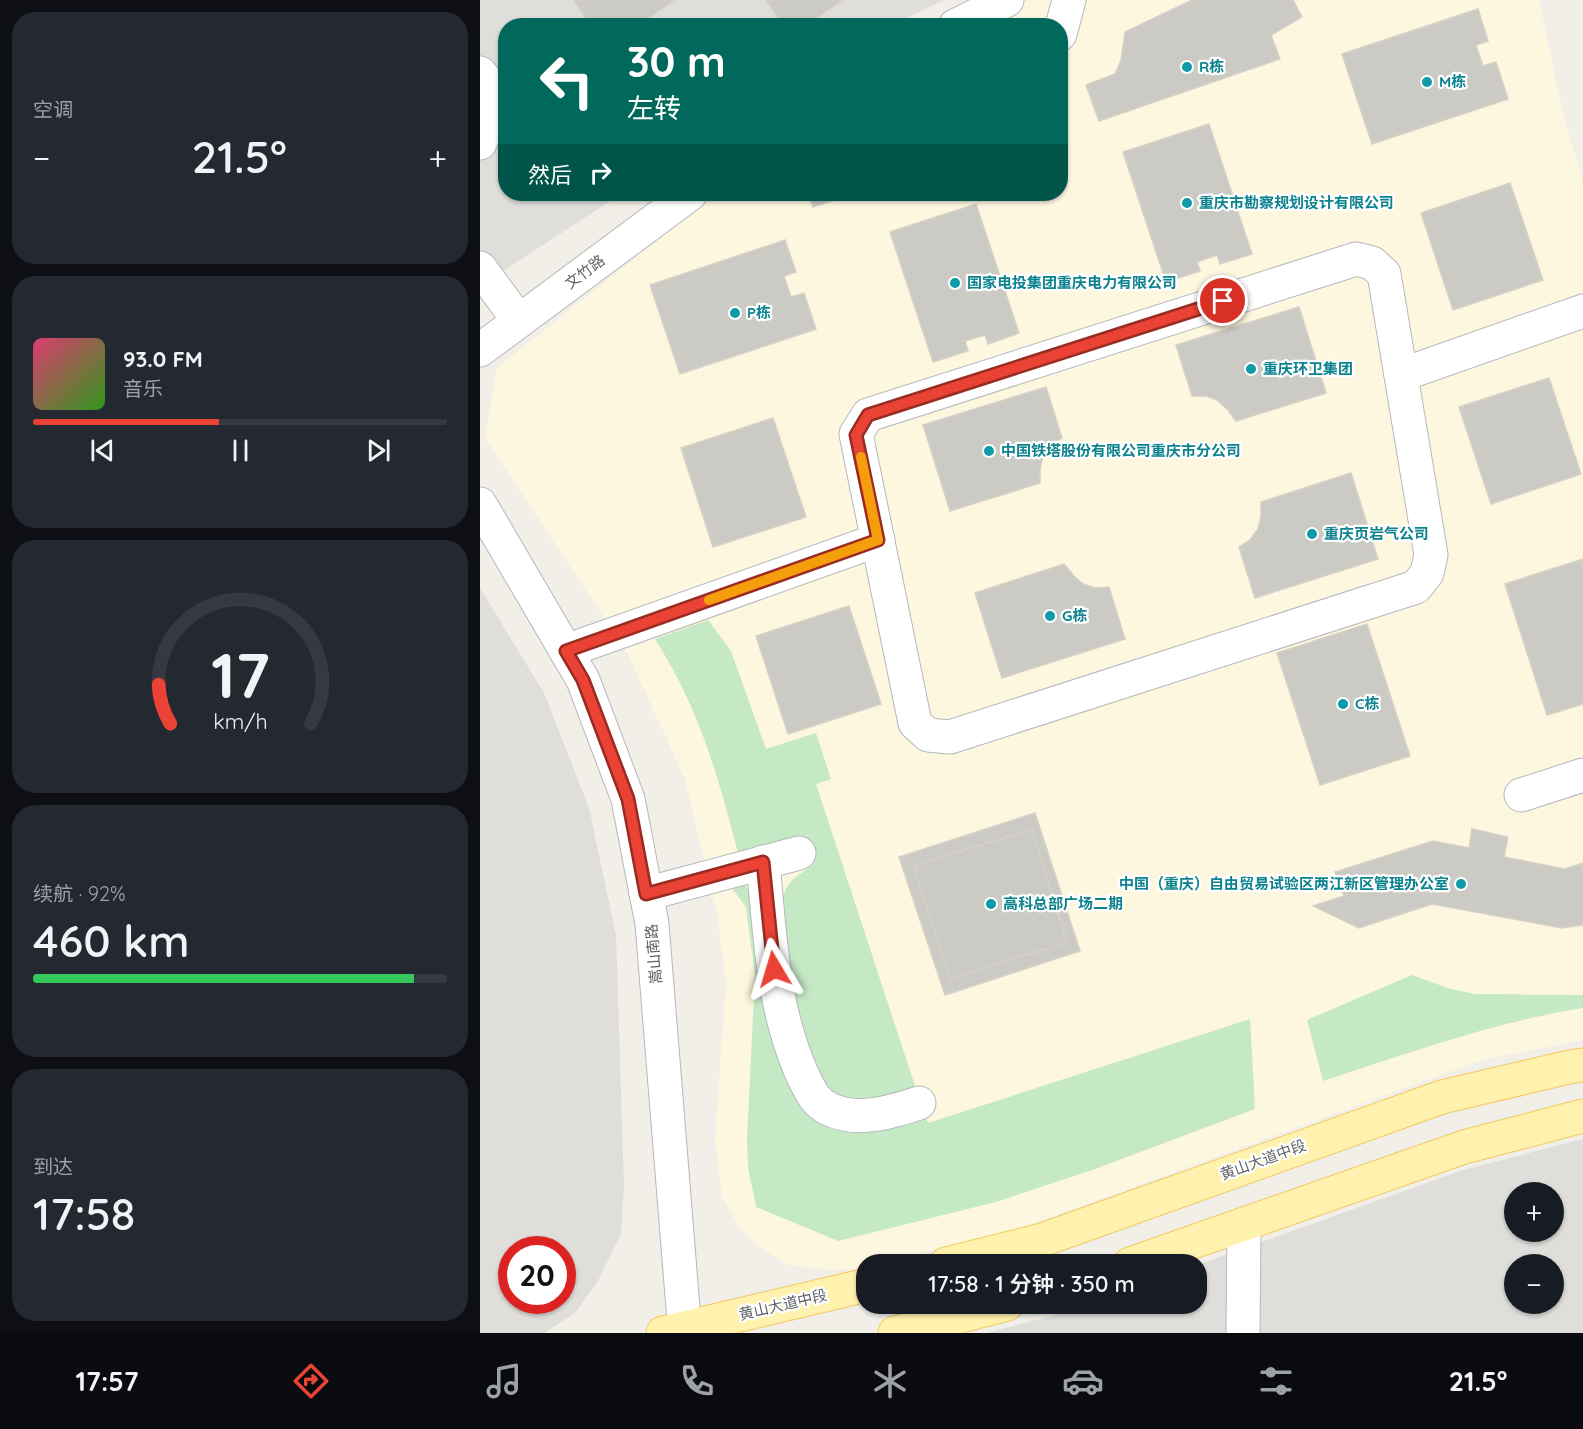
<!DOCTYPE html>
<html lang="zh">
<meta charset="utf-8">
<style>
:root{--surface:#171b24;--page:#242831;--text:#f1f3f6;--muted:#9ea1a6;--line:#363941;--accent:#ea4335}
body{margin:0;font-family:Quicksand,"Noto Sans SC",sans-serif;background:var(--page);color:var(--text);height:100vh;display:flex;flex-direction:column;font-size:22px;white-space:nowrap}
*{box-sizing:border-box;margin:0}
p{font-size:20px;color:var(--muted)}
.icon{flex:none;width:33px;height:33px;fill:none;stroke:currentColor;stroke-width:2;stroke-linecap:round;stroke-linejoin:round}
.map{position:relative;flex:1;overflow:hidden}
.side{display:flex;flex-direction:column;gap:12px;padding:12px;background:#0d0f14;width:480px}
.side>*{flex:none}
.top-card{position:absolute;left:18px;top:18px;width:570px;height:183px;border-radius:24px;box-shadow:0 2px 4px #0004;background:#00695c;color:#fff;overflow:hidden}
.fabs{position:absolute;left:1024px;top:1182px;display:grid;gap:12px}
.fabs a{display:grid;place-items:center;width:60px;height:60px;border-radius:50%;background:var(--surface);box-shadow:0 2px 4px #0004;font-size:30px}
.speed{position:absolute;left:18px;top:1236px;display:flex;gap:12px;font-size:30px;font-weight:700;text-align:center}
.speed>*{display:grid;place-content:center;width:78px;height:78px;border-radius:50%;background:var(--surface);box-shadow:0 2px 4px #0004;line-height:1}
.speed .limit{border:9px solid #d22;background:#fff;color:#111}
.pin{position:absolute;display:grid;place-items:center;width:51px;height:51px;color:#fff;margin:-26px;border:3px solid #fff;border-radius:50%;box-shadow:0 2px 6px #0007}
.me{position:absolute;width:66px;margin:-33px;rotate:353deg;stroke-linejoin:round;filter:drop-shadow(0 0 4px #0008)}
.turn{display:flex;align-items:center;gap:21px;height:126px;padding:0 30px;font-size:27px}
.turn .icon{width:78px;height:78px;stroke-width:2.5}
.turn b{display:block;font-size:42px;line-height:51px}
.then{display:flex;align-items:center;height:57px;padding:0 30px;background:#0003;gap:12px;font-size:22px}
.big{font-size:45px;font-weight:600;line-height:1.1}
.side .card{flex:1;display:flex;flex-direction:column;justify-content:center;gap:9px;min-width:0;padding:0 21px;border-radius:24px;background:var(--page)}
.side .dial{align-items:center;gap:0}
.dial svg{height:156px;overflow:visible;fill:none;stroke:var(--line);stroke-width:7;stroke-linecap:round;text-anchor:middle}
.dial text{fill:var(--text);stroke:none}
.song{display:flex;align-items:center;gap:18px}
.cover{width:72px;height:72px;border-radius:9px;background:linear-gradient(135deg,hsl(340 70% 55%),hsl(110 70% 35%))}
.played{height:6px;border-radius:3px;background:linear-gradient(90deg,var(--accent) 45%,var(--line) 45%)}
.keys{display:flex;justify-content:space-around;direction:ltr}
.heat{display:flex;justify-content:space-between;align-items:center;font-size:33px;direction:ltr}
.charge{height:9px;border-radius:4px;background:linear-gradient(90deg,#34c759 92%,var(--line) 0)}
.trip{position:absolute;left:376px;top:1254px;width:351px;height:60px;border-radius:24px;background:var(--surface);box-shadow:0 2px 4px #0004;font-weight:600;line-height:60px;text-align:center}
.tabs{display:flex;height:96px;justify-content:space-around;align-items:center;background:#090b0e;color:var(--muted)}
.tabs .icon{width:42px;height:42px}
.tabs .on{color:var(--accent)}
.tabs b{font-size:27px;color:var(--text)}
main{display:flex;flex:1;min-height:0}
.map>svg:first-child{display:block}
.commercial{fill:#fef7e0}
.industrial{fill:#e0deda;fill-rule:evenodd}
.green{fill:#c5e8c5}
.building{fill:#cccac5;stroke:#d6d1c6;stroke-width:1.5;fill-rule:evenodd}
.lines{fill:none;stroke-linecap:round;stroke-linejoin:round}
.minor-casing{stroke:#b5b8bc;stroke-width:35}
.major-casing{stroke:#f2c960;stroke-width:35}
.minor{stroke:#fff;stroke-width:33}
.major{stroke:#fff2af;stroke-width:33}
.route-casing{stroke:#982c22;stroke-width:15}
.route{stroke:#ea4335;stroke-width:10}
.slow{stroke:#f59e0b;stroke-width:10}
.culture-dot{fill:#0f9aa8;stroke:#fff;stroke-width:2}
.labels{text-anchor:middle;stroke-width:4.5;stroke-linejoin:round;paint-order:stroke}
.culture-label{font-size:15px;font-weight:bold;fill:#0d838f;stroke:#fff;text-anchor:start}
.street-label{font-size:15px;fill:#5f6368;stroke:#fff}
</style>
<main>
<section class="side">
<div class="card"><p>空调</p>
<div class="heat"><a>−</a><b class="big">21.5°</b><a>+</a></div>
</div>
<div class="card">
<div class="song"><i class="cover"></i><div><b>93.0 FM</b><p>音乐</p></div></div>
<div class="played"></div>
<div class="keys"><svg class="icon" aria-label="previous" viewBox="0 0 24 24"><path d="M18 5L8 12l10 7zM5 5v14"/></svg><svg class="icon" aria-label="pause" viewBox="0 0 24 24"><path d="M8 5v14M16 5v14"/></svg><svg class="icon" aria-label="next" viewBox="0 0 24 24"><path d="M6 5l10 7-10 7zM19 5v14"/></svg></div>
</div>
<div class="card dial"><svg viewBox="0 0 100 80">
<path d="M14 69A42 42 0 1 1 86 69"/>
<path d="M14 69A42 42 0 0 1 8 49" stroke="#ea4335"/>
<text x="50" y="56" font-size="32" font-weight="700">17</text>
<text x="50" y="72" font-size="11">km/h</text>
</svg></div>
<div class="card"><p>续航 · 92%</p><b class="big">460 km</b><div class="charge"></div></div>
<div class="card"><p>到达</p><b class="big">17:58</b></div>
</section>
<div class="map">
<svg width="1103" height="1333" viewBox="0 0 1103 1333">
<rect width="100%" height="100%" fill="#f1efe8"/>
<polygon class="commercial" points="551,0 1059,0 1084,119 1103,181 1103,1040 1002,1060 541,1228 396,1264 387,1264 387,1267 373,1270 339,1269 310,1265 282,1249 260,1228 242,1197 235,1138 246,984 238,917 205,779 147,652 5,438 17,368 236,194 580,194 580,26 498,25"/>
<g class="industrial">
<polygon points="0,0 464,0 413,25 26,26 26,194 141,194 0,286"/>
<path d="M0,588L64,693L109,808L136,935L144,1187L141,1234L118,1281L95,1313L64,1333H0ZM32,1250H82V1300H32Z"/>
<path d="M1103,1139V1333H507L583,1313L610,1304H717V1265L983,1170ZM1035,1192H1074V1232H1035ZM1035,1264H1074V1304H1035Z"/>
</g>
<g class="green">
<path d="M228,620L251,651L286,749L336,733L351,779L336,784L436,1089L401,1101L353,1098L319,1033L300,912C304,884 309,881 332,866L321,836L258,853C237,773 220,710 175,639Z"/>
<polygon points="257,884 265,885 273,895 314,1091 444,1113 448,1123 770,1019 775,1109 615,1169 516,1202 358,1241 276,1207 268,1167 267,1140 275,975 266,907 253,890"/>
<path d="M932,975L971,989L995,994L1103,995V1008C1014,1022 929,1053 843,1081L827,1020Z"/>
</g>
<g class="building">
<polygon points="94,0 194,0 157,26 111,26"/>
<polygon points="286,0 362,0 325,26 304,26"/>
<polygon points="712,0 813,0 822,17 791,35 800,59 619,121 606,85 635,74 641,60 645,32"/>
<polygon points="998,9 1008,41 996,45 1003,66 1016,62 1028,99 892,144 862,54"/>
<polygon points="729,124 772,254 740,264 737,255 717,262 720,271 686,282 643,152"/>
<polygon points="1030,183 1063,280 973,310 941,213"/>
<polygon points="328,194 372,194 333,207"/>
<polygon points="496,204 539,333 508,344 505,335 485,341 488,351 453,362 410,232"/>
<polygon points="305,240 316,272 304,276 311,297 324,293 336,329 200,374 170,285"/>
<polygon points="819,307 846,393 756,421 748,410 737,400 726,396 712,396 696,345"/>
<polygon points="1069,378 1101,474 1011,504 979,407"/>
<polygon points="566,387 582,438 571,446 563,456 560,469 560,483 470,511 443,425"/>
<polygon points="293,418 326,517 233,547 201,448"/>
<polygon points="871,473 898,559 775,598 759,547 770,540 778,529 781,516 781,502"/>
<polygon points="1103,559 1103,704 1067,715 1025,584"/>
<polygon points="584,564 593,575 603,584 615,588 629,587 645,639 522,678 495,593"/>
<polygon points="369,606 401,704 308,734 276,636"/>
<polygon points="887,624 930,756 840,785 797,653"/>
<path d="M555,813L600,951L465,995L419,857ZM552,829L587,942L470,979L434,866Z"/>
<polygon points="552,829 587,942 470,979 434,866"/>
<polygon points="992,829 1028,837 1024,857 1085,869 1103,863 1103,925 1082,928 952,904 879,928 833,906 864,896 855,872 953,841 989,848"/>
</g>
<g class="lines">
<g class="minor-casing">
<g id="minor">
<polyline points="475,26 527,0"/>
<polyline points="580,34 589,0"/>
<polyline points="0,73 5,79 12,114 0,143"/>
<polygon points="876,259 892,263 904,274 951,555 947,573 936,587 470,737 448,735 435,723 376,434 388,415"/>
<polyline points="0,268 39,321"/>
<polyline points="0,350 210,194"/>
<polyline points="921,375 1103,311"/>
<polyline points="0,504 103,680 148,799 172,924 205,1333"/>
<polyline points="86,651 398,540"/>
<polyline points="1041,795 1103,775"/>
<path d="M283,862C290,935 292,1006 322,1074C329,1088 334,1102 349,1109C378,1123 411,1112 439,1103"/>
<polyline points="166,894 319,853"/>
<polyline points="763,1333 764,1225"/>
</g>
</g>
<g class="major-casing">
<g id="major">
<polyline points="466,1264 562,1240 962,1097 1089,1067 1103,1065"/>
<polyline points="650,1264 984,1147 1103,1116"/>
<polyline points="183,1333 387,1285"/>
<polyline points="415,1333 527,1304"/>
</g>
</g>
<use href="#minor" class="minor"/>
<use href="#major" class="major"/>
</g>
<g class="lines">
<g class="route-casing">
<polyline id="route" points="294,969 283,862 166,894 148,799 103,680 86,651 398,540 376,435 388,415 743,301"/>
</g>
<use href="#route" class="route"/>
<polyline class="slow" points="229,600 398,540 381,457"/>
</g>
<g class="culture-dot">
<circle cx="707" cy="67" r="6"/>
<circle cx="947" cy="82" r="6"/>
<circle cx="707" cy="203" r="6"/>
<circle cx="475" cy="283" r="6"/>
<circle cx="255" cy="313" r="6"/>
<circle cx="771" cy="369" r="6"/>
<circle cx="509" cy="451" r="6"/>
<circle cx="832" cy="534" r="6"/>
<circle cx="570" cy="616" r="6"/>
<circle cx="863" cy="704" r="6"/>
<circle cx="981" cy="884" r="6"/>
<circle cx="511" cy="904" r="6"/>
</g>
<g class="labels">
<g class="culture-label">
<text x="719" y="72">R栋</text>
<text x="959" y="87">M栋</text>
<text x="719" y="208">重庆市勘察规划设计有限公司</text>
<text x="487" y="288">国家电投集团重庆电力有限公司</text>
<text x="267" y="318">P栋</text>
<text x="783" y="374">重庆环卫集团</text>
<text x="521" y="456">中国铁塔股份有限公司重庆市分公司</text>
<text x="844" y="539">重庆页岩气公司</text>
<text x="582" y="621">G栋</text>
<text x="875" y="709">C栋</text>
<text x="969" y="889" text-anchor="end">中国（重庆）自由贸易试验区两江新区管理办公室</text>
<text x="523" y="909">高科总部广场二期</text>
</g>
<g class="street-label">
<text transform="translate(105 272) rotate(-37)" y="5">文竹路</text>
<text transform="translate(174 954) rotate(-95)" y="5">嵩山南路</text>
<text transform="translate(783 1160) rotate(-20)" y="5">黄山大道中段</text>
<text transform="translate(303 1305) rotate(-13)" y="5">黄山大道中段</text>
</g>
</g>
</svg>
<div class="fabs">
<a>+</a>
<a>−</a>
</div>
<div class="speed"><div class="limit">20</div></div>
<div class="pin" style="left:743px;top:301px;background:#d93025"><svg class="icon" aria-label="arrive" viewBox="0 0 24 24"><path d="M6 21V4h12l-3 4 3 4H6"/></svg></div>
<svg class="me" style="left:294px;top:969px" viewBox="-20 -20 40 40"><path d="M0-17L14 15 0 8-14 15z" fill="#ea4335" stroke="#fff" stroke-width="4"/></svg>
<div class="trip">17:58 · 1 分钟 · 350 m</div>
<div class="top-card">
<div class="turn"><svg class="icon" aria-label="left" viewBox="0 0 24 24"><path d="M17 20v-9H6M10 6l-5 5 5 5"/></svg><div><b>30 m</b>左转</div></div>
<div class="then">然后<svg class="icon" aria-label="right" viewBox="0 0 24 24"><path d="M7 20v-9h11M14 6l5 5-5 5"/></svg></div>
</div>
</div>
</main>
<nav class="tabs">
<b>17:57</b>
<svg class="icon on" aria-label="directions" viewBox="0 0 24 24"><path d="M12 3l9 9-9 9-9-9zM9 14v-3h6M13 9l2 2-2 2"/></svg>
<svg class="icon" aria-label="music" viewBox="0 0 24 24"><path d="M9 18V5l10-2v13"/><circle cx="6" cy="18" r="3"/><circle cx="16" cy="16" r="3"/></svg>
<svg class="icon" aria-label="phone" viewBox="0 0 24 24"><path d="M5 4h4l2 5-3 2q2 4 5 5l2-3 5 2v4C11 20 4 13 5 4z"/></svg>
<svg class="icon" aria-label="climate" viewBox="0 0 24 24"><path d="M12 3v18M4 7l16 10M4 17L20 7"/></svg>
<svg class="icon" aria-label="car" viewBox="0 0 24 24"><path d="M5 17H2v-5l4-1 3-4h7l3 4 3 1v5h-3M9 17h6M6 11h13"/><circle cx="7" cy="17" r="2"/><circle cx="17" cy="17" r="2"/></svg>
<svg class="icon" aria-label="filters" viewBox="0 0 24 24"><path d="M4 7h16M4 17h16"/><circle cx="9" cy="7" r="2"/><circle cx="15" cy="17" r="2"/></svg>
<b>21.5°</b>
</nav>
